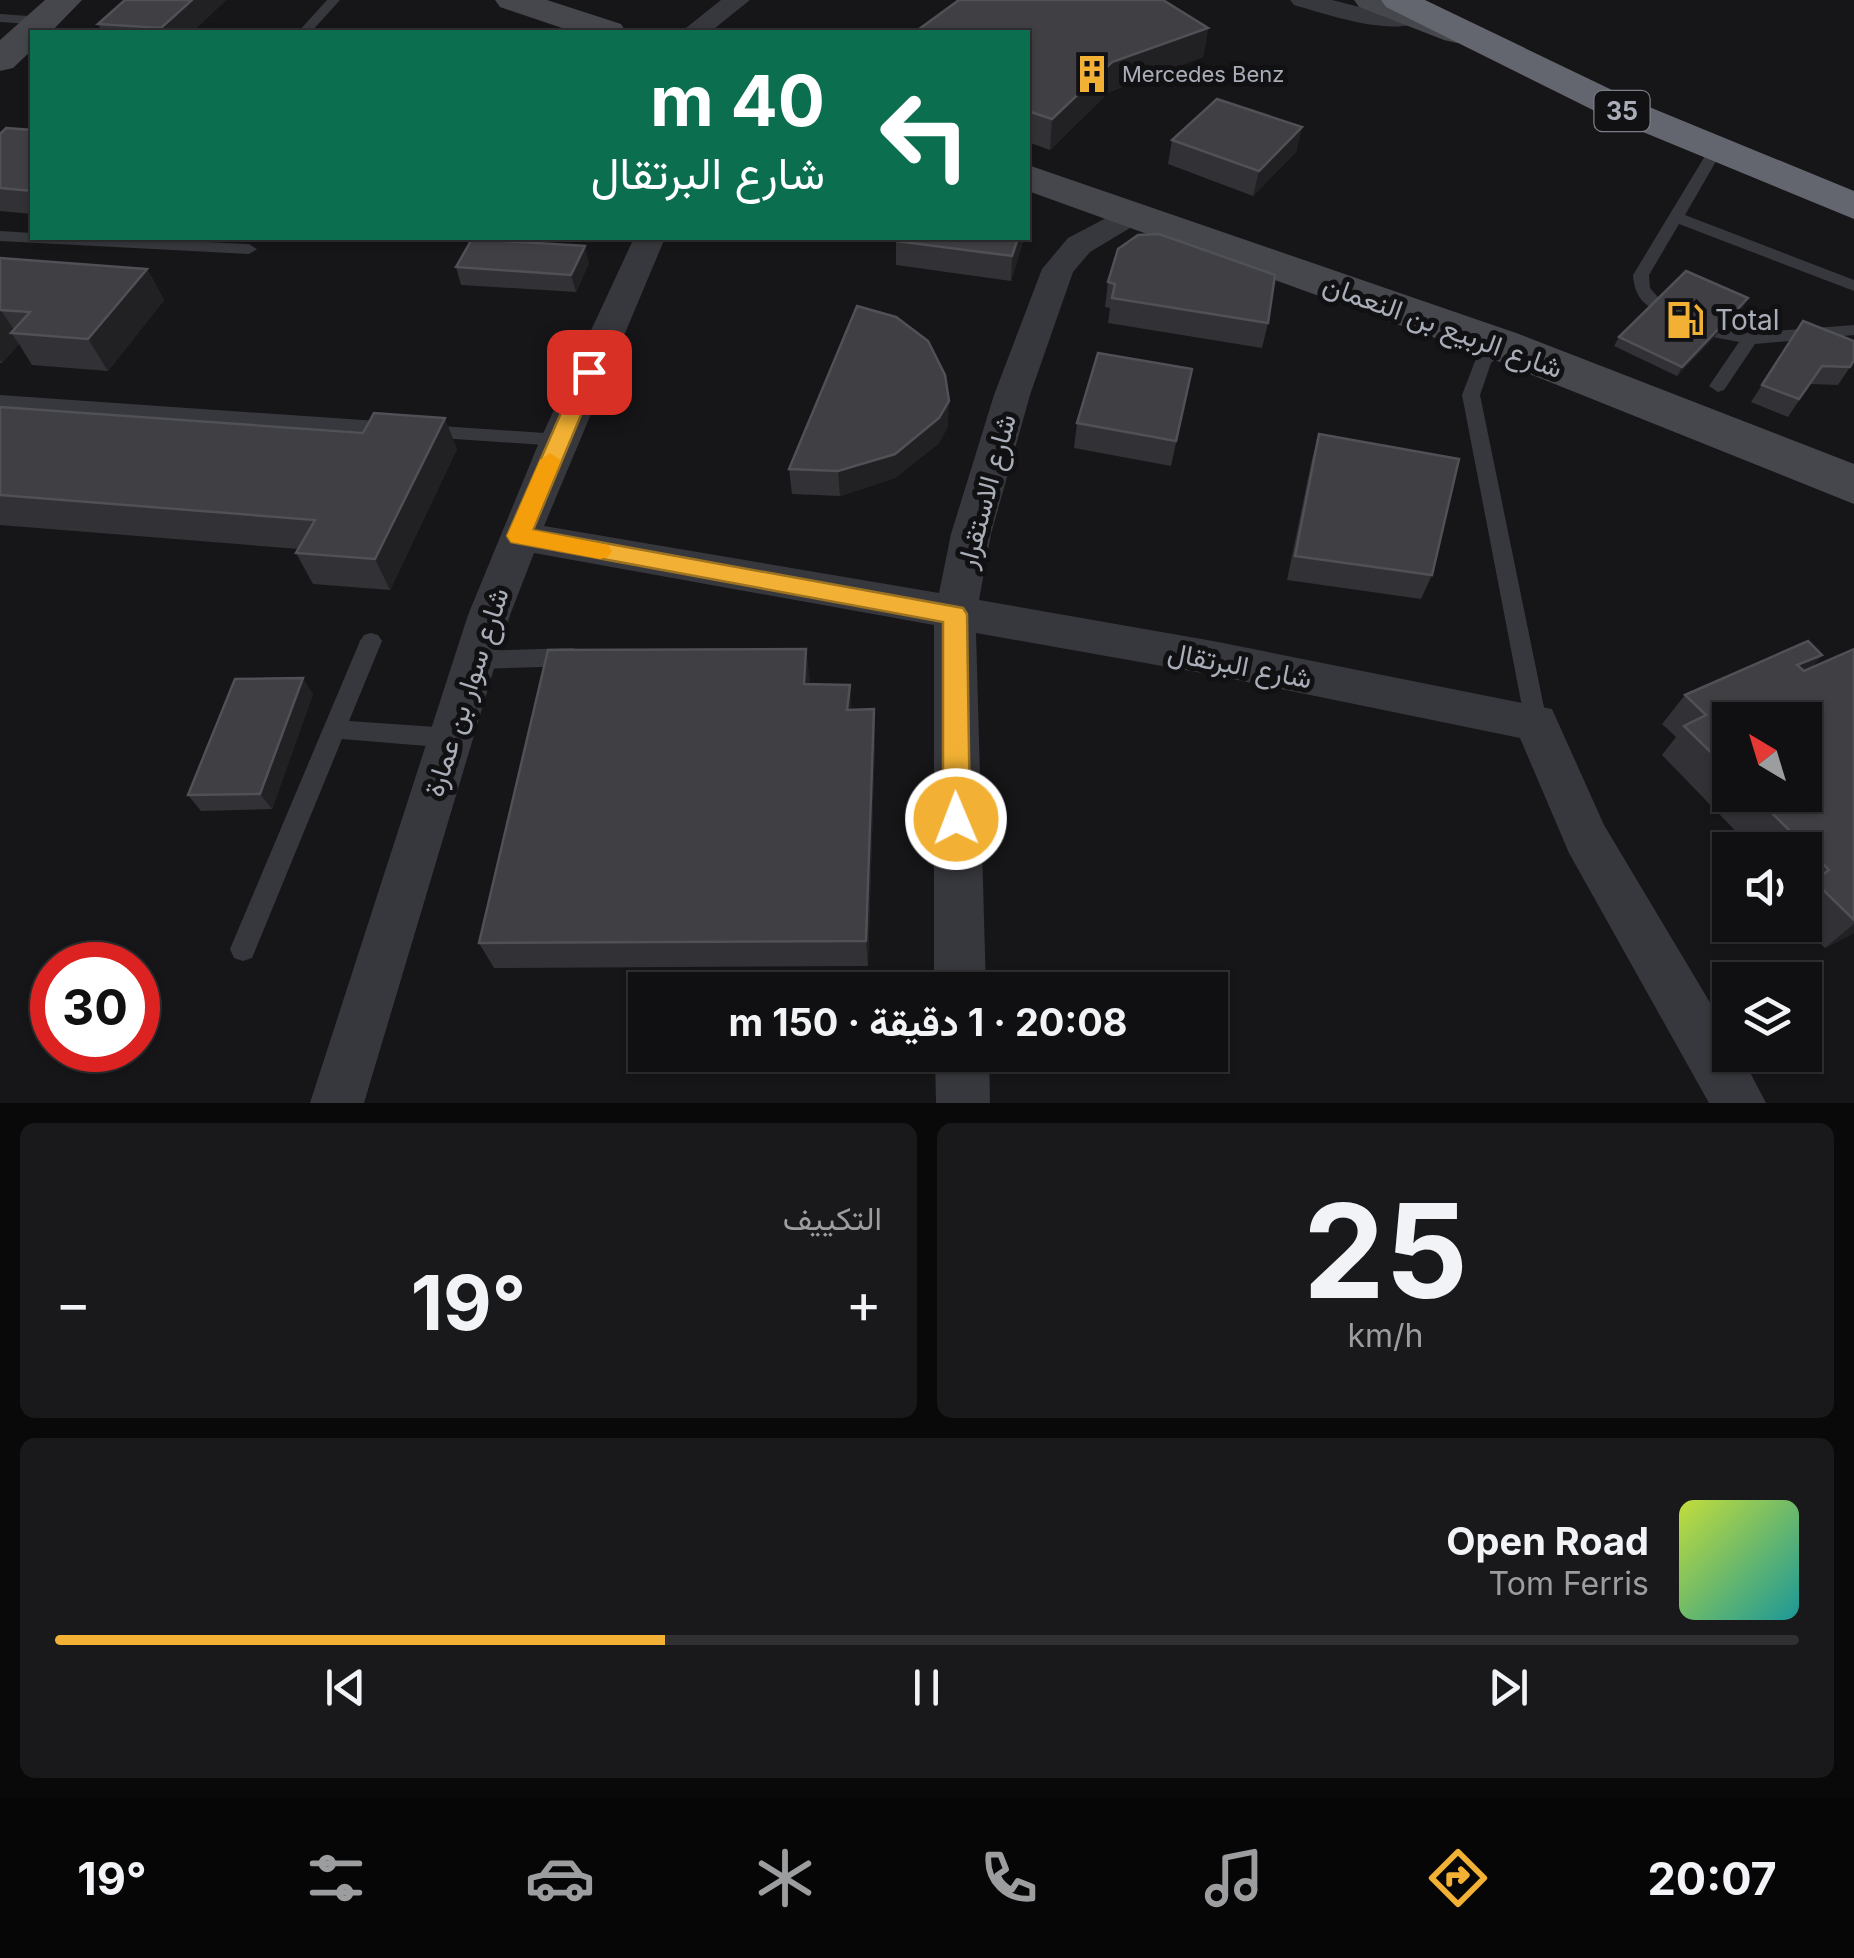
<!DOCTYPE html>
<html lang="ar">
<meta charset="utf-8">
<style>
:root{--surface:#101012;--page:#19191b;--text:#f1f3f6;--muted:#9c9d9f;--line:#303032;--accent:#f2b134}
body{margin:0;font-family:Inter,Vazirmatn,sans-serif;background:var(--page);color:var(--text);direction:rtl;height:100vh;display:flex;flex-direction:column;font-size:38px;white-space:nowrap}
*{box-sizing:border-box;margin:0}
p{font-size:32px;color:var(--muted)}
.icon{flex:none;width:55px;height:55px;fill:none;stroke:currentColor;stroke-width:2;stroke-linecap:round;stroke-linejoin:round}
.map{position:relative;height:1103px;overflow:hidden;direction:ltr}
.drawer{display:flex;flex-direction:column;gap:20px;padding:20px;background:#09090a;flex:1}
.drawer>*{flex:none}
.banner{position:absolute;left:30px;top:30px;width:1000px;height:210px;border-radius:0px;box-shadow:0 2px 8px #0004,0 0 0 2px var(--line);direction:rtl;background:#0b6e4f;color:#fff;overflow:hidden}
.needle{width:65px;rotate:322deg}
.controls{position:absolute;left:1712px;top:702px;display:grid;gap:20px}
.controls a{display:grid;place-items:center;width:110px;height:110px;border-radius:0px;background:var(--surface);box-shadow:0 2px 8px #0004,0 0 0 2px var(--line);font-size:50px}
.speed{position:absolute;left:30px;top:942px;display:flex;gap:20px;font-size:50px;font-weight:700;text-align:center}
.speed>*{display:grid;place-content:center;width:130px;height:130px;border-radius:50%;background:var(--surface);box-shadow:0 2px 8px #0004,0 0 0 2px var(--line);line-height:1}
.speed .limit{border:15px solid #d22;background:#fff;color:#111}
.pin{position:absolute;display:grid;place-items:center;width:85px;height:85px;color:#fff;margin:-42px;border-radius:20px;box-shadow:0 5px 15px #0006}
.me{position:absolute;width:110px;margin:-55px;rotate:359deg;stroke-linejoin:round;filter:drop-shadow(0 0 8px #0008)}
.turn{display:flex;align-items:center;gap:35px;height:210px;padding:0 40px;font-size:45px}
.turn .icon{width:130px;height:130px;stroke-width:2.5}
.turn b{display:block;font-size:70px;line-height:85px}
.big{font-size:75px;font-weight:700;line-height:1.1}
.drawer .card{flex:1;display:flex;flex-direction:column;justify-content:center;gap:15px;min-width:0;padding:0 35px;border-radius:15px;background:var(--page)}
.drawer .dial{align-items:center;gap:0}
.dial b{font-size:130px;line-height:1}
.song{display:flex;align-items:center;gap:30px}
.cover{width:120px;height:120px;border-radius:15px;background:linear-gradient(135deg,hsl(70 70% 55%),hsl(180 70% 35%))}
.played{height:10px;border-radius:5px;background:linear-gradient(90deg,var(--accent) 35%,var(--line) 35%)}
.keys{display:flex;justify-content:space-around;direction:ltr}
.heat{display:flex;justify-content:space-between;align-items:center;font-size:55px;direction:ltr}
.drawer .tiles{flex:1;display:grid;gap:20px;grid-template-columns:1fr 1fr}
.card:last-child{grid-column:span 2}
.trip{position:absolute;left:628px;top:972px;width:600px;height:100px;border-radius:0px;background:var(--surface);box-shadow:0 2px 8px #0004,0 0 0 2px var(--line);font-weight:700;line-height:100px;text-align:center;direction:rtl}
.tabs{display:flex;height:160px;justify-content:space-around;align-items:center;background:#060607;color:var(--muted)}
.tabs .icon{width:70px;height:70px}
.tabs .on{color:var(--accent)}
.tabs b{font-size:45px;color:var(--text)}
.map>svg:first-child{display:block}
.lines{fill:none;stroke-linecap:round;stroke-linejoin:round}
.lane{fill:#37383d;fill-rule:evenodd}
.street{fill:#37383d;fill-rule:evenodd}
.secondary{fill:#45474d;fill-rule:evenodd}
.highway{fill:#63666e;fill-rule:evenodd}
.wall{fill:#323236;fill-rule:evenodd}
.shaded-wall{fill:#212124}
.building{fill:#3f3f44;stroke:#4f5156;stroke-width:2.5}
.route{fill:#f2b134;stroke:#9d7322;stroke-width:2.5}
.slow{fill:#f59e0b}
.labels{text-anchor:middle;stroke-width:10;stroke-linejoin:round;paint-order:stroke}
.far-poi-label{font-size:22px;fill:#a8adb8;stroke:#111113;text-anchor:start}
.shield{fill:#111113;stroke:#7b7e86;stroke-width:2.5}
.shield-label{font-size:25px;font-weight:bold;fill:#a8adb8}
.poi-label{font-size:28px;fill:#a8adb8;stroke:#111113;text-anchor:start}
.street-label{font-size:28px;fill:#a8adb8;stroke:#111113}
</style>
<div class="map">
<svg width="1854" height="1103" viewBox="0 0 1854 1103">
<rect width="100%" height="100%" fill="#161618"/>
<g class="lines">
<g class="lane">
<polygon points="327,0 340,0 311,32 298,32"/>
<polygon points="0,14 43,17 49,21 43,25 0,22"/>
<path d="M1715,147L1722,151L1685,215L1854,280V291L1679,224L1649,275L1650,288L1664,304L1656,309C1640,305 1634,290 1633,275L1708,151Z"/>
<polygon points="0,231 32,233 32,238 120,238 249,244 257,249 249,254 0,241"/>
<polygon points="1854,325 1854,335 1755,344 1724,390 1718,392 1709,386 1739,342 1713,337 1710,333 1713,329 1750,333"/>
<polygon points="1502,339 1511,345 1491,363 1480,395 1547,722 1544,729 1536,731 1528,729 1525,722 1462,395 1477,356"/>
<polygon points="0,395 392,422 401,428 392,434 0,407"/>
<polygon points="426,425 559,434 568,440 559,446 426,437 417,431"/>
<polygon points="371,633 378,635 382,641 349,721 451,728 459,731 462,738 459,745 451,748 342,739 252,958 243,961 234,958 230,949 360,641 364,635"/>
<polygon points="573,648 581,651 584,657 581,663 573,666 476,669 468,666 465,660 468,654 476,651"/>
</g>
<g class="street">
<polygon points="721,0 750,0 710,32 681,32"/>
<path d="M1290,0H1332L1367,9H1411L1424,17C1403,41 1322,13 1294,5Z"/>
<polygon points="1129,206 1140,208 1145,215 1140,222 1090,252 1073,272 1030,395 991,534 979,600 1213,641 1552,709 1604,825 1730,1036 1730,1055 1741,1055 1766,1103 1709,1103 1569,853 1520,738 1213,675 976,633 986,990 934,990 934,625 534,553 510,615 364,1103 310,1103 468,615 540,440 634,238 665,238 544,526 939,593 951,534 994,395 1042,269 1068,238"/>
<polygon points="935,1055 989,1055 990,1103 936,1103"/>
</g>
<g class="secondary">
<polygon points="45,0 82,0 51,32 32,32 32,50 13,68 0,71 0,40"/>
<polygon points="495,0 547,0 621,24 626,32 574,32 500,7"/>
<polygon points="1354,0 1403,0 1470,24 1475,32 1470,40 1457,43 1444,40 1359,7"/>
<polygon points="1028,165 1519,334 1854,464 1854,504 1485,356 1028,191"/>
</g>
<polygon class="highway" points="1381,0 1425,0 1637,102 1854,191 1854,219 1609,118 1386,7"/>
</g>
<g class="wall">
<polygon points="125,0 226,0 192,32 102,32 98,24"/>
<polygon points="1208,28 1203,57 1109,92 1050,150 1028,142 1028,32"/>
<polygon points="1302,127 1296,152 1253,196 1168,164 1172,140"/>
<polygon points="32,130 32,214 0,211 0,134"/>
<polygon points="1024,238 1011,281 896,265 896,241"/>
<polygon points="0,258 147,269 164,300 108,371 32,365 19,344 2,363 0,363"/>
<polygon points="589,263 576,292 461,285 456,267"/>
<polygon points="1108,282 1268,323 1262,348 1108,323 1110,308 1105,307"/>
<polygon points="1748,298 1743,307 1677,376 1614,346 1619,337"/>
<polygon points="1803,321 1850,367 1838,385 1810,384 1788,417 1751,402"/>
<polygon points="1192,369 1171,466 1074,448 1077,423"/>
<polygon points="0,407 457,449 390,590 313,584 296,553 299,549 0,525"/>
<polygon points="948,426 939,443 895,478 840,496 792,494 789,469"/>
<polygon points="1319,434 1432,575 1421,599 1287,580 1312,459"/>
<polygon points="806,649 809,684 850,685 851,710 874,709 875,738 868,966 494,968 479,943"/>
<path d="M1854,649V933L1825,948L1802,925H1805V850H1754L1662,755L1676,737L1662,724L1685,695L1822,655L1811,668ZM1730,720L1805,795H1730Z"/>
<polygon points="313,694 272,809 201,811 188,795"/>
</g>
<g class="shaded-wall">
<polygon points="192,0 226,0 192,32 163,32 161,28"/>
<polygon points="1208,28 1203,57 1109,92 1050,150 1052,119 1112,62"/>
<polygon points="1302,127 1296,152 1253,196 1259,171"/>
<polygon points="1018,238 1024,238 1011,281 1012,256"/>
<polygon points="585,246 589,263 576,292 571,275"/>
<polygon points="147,269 164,300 108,371 88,339"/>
<polygon points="1748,298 1743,307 1677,376 1682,367"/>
<polygon points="0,309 17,334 11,333 19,344 2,363 0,360"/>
<polygon points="949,401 948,426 939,443 895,478 840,496 838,471"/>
<polygon points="445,418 457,449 390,590 375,559"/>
<polygon points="806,649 810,679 808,714 804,684"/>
<polygon points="1822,655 1797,685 1797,665"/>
<polygon points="303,678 313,694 272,809 260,794"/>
<polygon points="850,685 852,715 847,710"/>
<polygon points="874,709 875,738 868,966 866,941"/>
<polygon points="1854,924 1854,933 1825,948"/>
</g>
<g class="building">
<polygon points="125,0 192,0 161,28 98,24"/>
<polygon points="959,0 1163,0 1208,28 1112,62 1052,119 1028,111 1028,32 915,32"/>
<polygon points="482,30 539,32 481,32"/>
<polygon points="1217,99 1302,127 1259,171 1172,140"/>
<polygon points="6,128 32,130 32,191 0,188 0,134"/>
<polygon points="1159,234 1275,275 1268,323 1112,298 1115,284 1108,282 1118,249 1138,235"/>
<polygon points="897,238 1018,238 1012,256 896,241"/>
<polygon points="472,239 585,246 571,275 456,267"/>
<polygon points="0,258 147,269 88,339 11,333 30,312 0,310"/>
<polygon points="1686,271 1748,298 1682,367 1619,337"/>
<polygon points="857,306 896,317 928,341 945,375 949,401 939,418 895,454 838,471 789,469"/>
<polygon points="1803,321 1854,341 1854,360 1850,367 1822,366 1799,399 1762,385"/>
<polygon points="1098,353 1192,369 1176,441 1077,423"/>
<polygon points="0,407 363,433 374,413 445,418 375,559 296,553 315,520 0,495"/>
<polygon points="1319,434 1459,459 1432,575 1295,556"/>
<polygon points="1808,641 1822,655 1797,665 1804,671 1854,649 1854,920 1814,881 1829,870 1754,795 1805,795 1805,720 1730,720 1730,771 1684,726 1706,715 1685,695"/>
<polygon points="806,649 804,684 850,685 847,710 874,709 866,941 479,943 548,650"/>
<polygon points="303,678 260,794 188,795 235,679"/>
</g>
<polygon class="route" points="589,366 599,372 533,530 963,608 967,614 970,819 966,828 956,831 947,828 943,819 943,622 511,542 507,536 579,372"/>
<polygon class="slow" points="550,453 561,460 532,530 608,545 612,551 608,557 600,559 511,542 507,536 540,460"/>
<defs>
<g id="building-bare" transform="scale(3)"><path d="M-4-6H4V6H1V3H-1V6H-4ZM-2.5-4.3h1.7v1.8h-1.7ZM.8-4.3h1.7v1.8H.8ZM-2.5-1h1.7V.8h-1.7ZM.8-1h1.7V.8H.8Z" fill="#f2b134" stroke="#111113" stroke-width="2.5" paint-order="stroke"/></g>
<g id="fuel-bare" transform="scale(3)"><path d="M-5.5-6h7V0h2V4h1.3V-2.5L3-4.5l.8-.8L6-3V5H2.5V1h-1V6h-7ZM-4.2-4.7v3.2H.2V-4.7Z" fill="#f2b134" stroke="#111113" stroke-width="2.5" paint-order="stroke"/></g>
</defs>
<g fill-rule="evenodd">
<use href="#building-bare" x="1092" y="74"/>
<use href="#fuel-bare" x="1685" y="320"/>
</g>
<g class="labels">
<g class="far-poi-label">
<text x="1122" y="82">Mercedes Benz</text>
</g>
<rect class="shield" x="1594.5" y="91" width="55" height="40" rx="8"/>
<g class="shield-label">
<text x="1622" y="120">35</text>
</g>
<g class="poi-label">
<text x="1715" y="330">Total</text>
</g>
<g class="street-label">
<text transform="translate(1443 326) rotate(20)" y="10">شارع الربيع بن النعمان</text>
<text transform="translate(986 491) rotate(-75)" y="10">شارع الاستقرار</text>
<text transform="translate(1240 665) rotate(11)" y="10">شارع البرتقال</text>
<text transform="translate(466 692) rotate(-72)" y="10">شارع سوار بن عمارة</text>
</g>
</g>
</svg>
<div class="controls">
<a><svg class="needle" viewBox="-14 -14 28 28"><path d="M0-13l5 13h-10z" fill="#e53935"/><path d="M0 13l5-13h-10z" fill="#9c9d9f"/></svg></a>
<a><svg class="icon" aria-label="sound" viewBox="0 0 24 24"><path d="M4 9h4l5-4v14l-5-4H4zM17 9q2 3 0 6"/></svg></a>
<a><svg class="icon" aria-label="layers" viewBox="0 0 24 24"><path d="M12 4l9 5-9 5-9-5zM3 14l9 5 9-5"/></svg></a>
</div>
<div class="speed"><div class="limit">30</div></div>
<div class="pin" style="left:589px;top:372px;background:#d93025"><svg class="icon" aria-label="arrive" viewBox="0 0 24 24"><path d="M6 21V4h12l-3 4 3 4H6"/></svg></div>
<svg class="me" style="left:956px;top:819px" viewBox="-20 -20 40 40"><circle r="17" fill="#f2b134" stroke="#fff" stroke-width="3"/><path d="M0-11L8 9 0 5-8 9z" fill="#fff"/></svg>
<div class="trip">20:08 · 1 دقيقة · 150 m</div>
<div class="banner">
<div class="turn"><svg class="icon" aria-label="left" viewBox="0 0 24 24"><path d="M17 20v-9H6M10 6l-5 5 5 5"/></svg><div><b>40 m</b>شارع البرتقال</div></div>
</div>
</div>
<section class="drawer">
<div class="tiles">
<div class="card dial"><b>25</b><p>km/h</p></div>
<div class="card"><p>التكييف</p>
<div class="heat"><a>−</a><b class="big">19°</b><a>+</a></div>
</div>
<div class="card">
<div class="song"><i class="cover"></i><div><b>Open Road</b><p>Tom Ferris</p></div></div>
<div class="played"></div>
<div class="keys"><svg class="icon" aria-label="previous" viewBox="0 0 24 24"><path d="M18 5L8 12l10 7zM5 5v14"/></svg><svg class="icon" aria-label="pause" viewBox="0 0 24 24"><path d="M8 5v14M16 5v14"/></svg><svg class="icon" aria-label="next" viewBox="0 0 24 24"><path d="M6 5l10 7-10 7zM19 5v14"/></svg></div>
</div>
</div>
</section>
<nav class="tabs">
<b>20:07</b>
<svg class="icon on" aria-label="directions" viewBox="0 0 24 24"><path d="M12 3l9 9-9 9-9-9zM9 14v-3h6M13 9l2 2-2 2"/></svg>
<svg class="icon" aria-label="music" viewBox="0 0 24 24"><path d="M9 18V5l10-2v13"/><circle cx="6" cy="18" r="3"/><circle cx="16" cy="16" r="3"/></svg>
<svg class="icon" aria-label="phone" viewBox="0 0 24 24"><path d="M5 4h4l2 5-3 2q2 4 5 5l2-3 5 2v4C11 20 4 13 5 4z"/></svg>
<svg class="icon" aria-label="climate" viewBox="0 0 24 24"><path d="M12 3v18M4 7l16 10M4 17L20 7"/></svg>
<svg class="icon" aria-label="car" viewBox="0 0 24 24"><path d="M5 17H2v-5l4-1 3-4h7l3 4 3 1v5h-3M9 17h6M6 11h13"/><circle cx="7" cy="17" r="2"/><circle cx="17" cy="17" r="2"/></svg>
<svg class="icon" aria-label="filters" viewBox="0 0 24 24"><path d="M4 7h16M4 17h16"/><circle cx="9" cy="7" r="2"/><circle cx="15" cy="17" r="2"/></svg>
<b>19°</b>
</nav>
